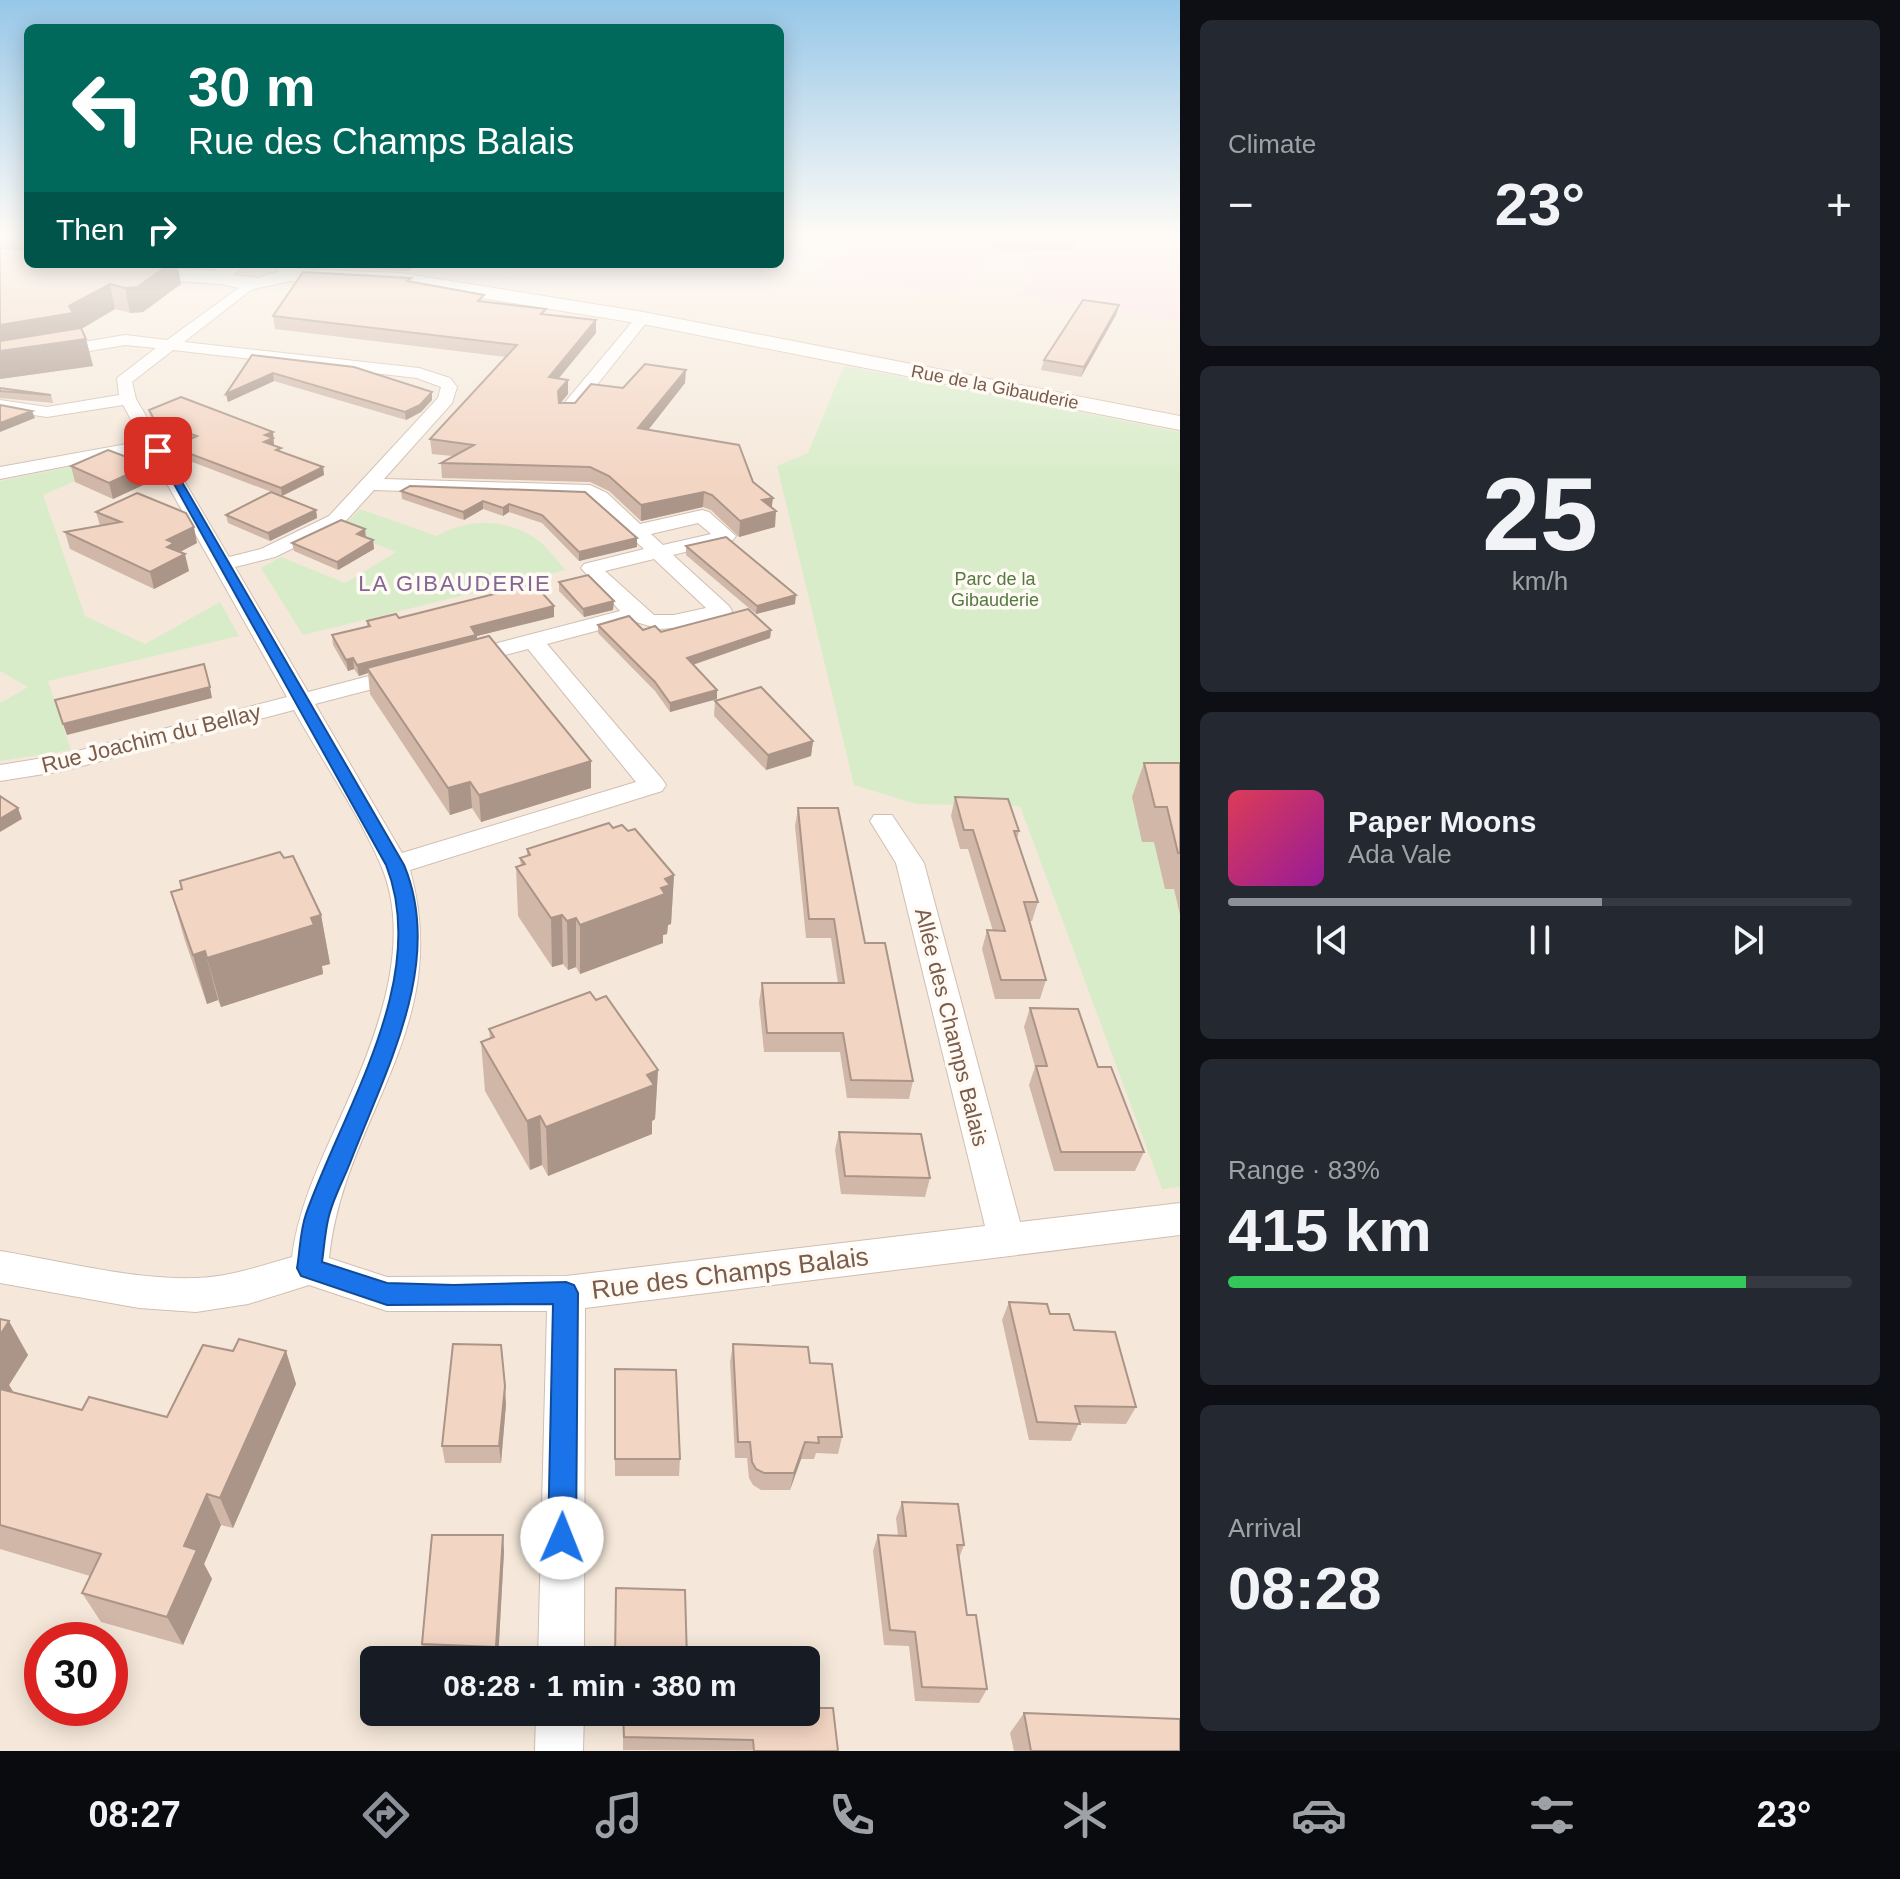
<!DOCTYPE html>
<meta charset="utf-8">
<style>
:root{--surface:#171b24;--page:#242831;--text:#f1f3f6;--muted:#9ea1a6;--line:#363941;--accent:#8c9099}
body{margin:0;font-family:Arial,sans-serif;background:var(--page);color:var(--text);height:100vh;display:flex;flex-direction:column;font-size:30px;white-space:nowrap}
*{box-sizing:border-box;margin:0}
p{font-size:26px;color:var(--muted)}
.icon{flex:none;width:44px;height:44px;fill:none;stroke:currentColor;stroke-width:2;stroke-linecap:round;stroke-linejoin:round}
.map{position:relative;flex:1;overflow:hidden}
.panel{display:flex;flex-direction:column;gap:20px;padding:20px;background:#0d0f14;width:720px}
.panel>*{flex:none}
.banner{position:absolute;left:24px;top:24px;width:760px;height:244px;border-radius:12px;box-shadow:0 4px 20px #0003;background:#00695c;color:#fff;overflow:hidden}
.speed{position:absolute;left:24px;top:1622px;display:flex;gap:16px;font-size:40px;font-weight:700;text-align:center}
.speed>*{display:grid;place-content:center;width:104px;height:104px;border-radius:50%;background:var(--surface);box-shadow:0 4px 20px #0003;line-height:1}
.speed .limit{border:12px solid #d22;background:#fff;color:#111}
.pin{position:absolute;display:grid;place-items:center;width:68px;height:68px;color:#fff;margin:-34px;border-radius:16px;box-shadow:0 4px 12px #0006}
.me{position:absolute;width:88px;margin:-44px;rotate:1deg;stroke-linejoin:round;filter:drop-shadow(0 0 6px #0008)}
.turn{display:flex;align-items:center;gap:28px;height:168px;padding:0 32px;font-size:36px}
.turn .icon{width:104px;height:104px;stroke-width:2.5}
.turn b{display:block;font-size:56px;line-height:68px}
.then{display:flex;align-items:center;height:76px;padding:0 32px;background:#0003;gap:16px;font-size:30px}
.big{font-size:60px;font-weight:700;line-height:1.1}
.panel .card{flex:1;display:flex;flex-direction:column;justify-content:center;gap:12px;min-width:0;padding:0 28px;border-radius:12px;background:var(--page)}
.panel .dial{align-items:center;gap:0}
.dial b{font-size:104px;line-height:1}
.song{display:flex;align-items:center;gap:24px}
.cover{width:96px;height:96px;border-radius:12px;background:linear-gradient(135deg,hsl(350 70% 55%),hsl(300 70% 35%))}
.played{height:8px;border-radius:4px;background:linear-gradient(90deg,var(--accent) 60%,var(--line) 60%)}
.keys{display:flex;justify-content:space-around;direction:ltr}
.heat{display:flex;justify-content:space-between;align-items:center;font-size:44px;direction:ltr}
.charge{height:12px;border-radius:6px;background:linear-gradient(90deg,#34c759 83%,var(--line) 0)}
.trip{position:absolute;left:360px;top:1646px;width:460px;height:80px;border-radius:12px;background:var(--surface);box-shadow:0 4px 20px #0003;font-weight:700;line-height:80px;text-align:center}
.dock{display:flex;height:128px;justify-content:space-around;align-items:center;background:#090b0e;color:var(--muted)}
.dock .icon{width:56px;height:56px}
.dock .selected{color:var(--accent)}
.dock b{font-size:36px;color:var(--text)}
main{display:flex;flex:1;min-height:0}
.map>svg:first-child{display:block}
.residential{fill:#f5e8da;fill-rule:evenodd}
.education{fill:#f3e8fa}
.medical{fill:#fbdfe3}
.green{fill:#d8ecc9}
.lines{fill:none;stroke-linecap:round;stroke-linejoin:round}
.street-casing{stroke:#d1beb0;stroke-width:2}
.secondary-casing{stroke:#d6c0b0;stroke-width:2}
.street{fill:#fff;fill-rule:evenodd}
.secondary{fill:#fff;fill-rule:evenodd}
.wall{fill:#d1b7a8}
.shaded-wall{fill:#aa9588}
.building{fill:#f3d5c3;stroke:#aa9588;stroke-width:2}
.route{fill:#1a73e8;stroke:#114b97;stroke-width:2}
.labels{text-anchor:middle;stroke-width:7;stroke-linejoin:round;paint-order:stroke}
.far-street-label{font-size:18px;fill:#7a5c4d;stroke:#fffaf3}
.far-park-label{font-size:18px;fill:#537a41;stroke:#fffaf3}
.far-quarter-label{font-size:22px;letter-spacing:2px;fill:#846695;stroke:#fffaf3}
.street-label{font-size:22px;fill:#7a5c4d;stroke:#fffaf3}
.near-street-label{font-size:26px;fill:#7a5c4d;stroke:#fffaf3}
</style>
<main>
<div class="map">
<svg width="1180" height="1751" viewBox="0 0 1180 1751">
<rect width="100%" height="100%" fill="#fdf6ec"/>
<path class="residential" d="M0,235L28,264H315L409,268L417,264H771L953,297L987,259L1038,267L1017,295L1180,321V1751H0ZM42,1640H110V1708H42ZM374,1660H806V1712H374Z"/>
<polygon class="education" points="780,235 862,235 817,272 771,264 780,264"/>
<polygon class="medical" points="862,235 1180,235 1180,322 1016,296 1037,267 988,259 954,297 817,272"/>
<g class="green">
<polygon points="844,366 1180,432 1180,798 1167,842 1180,889 1176,898 1180,915 1180,1187 1162,1189 1020,806 916,804 854,785 777,466 808,453"/>
<polygon points="118,457 131,457 43,495 85,616 145,644 220,602 239,636 48,681 71,750 0,761 0,703 28,687 0,671 0,481"/>
<path d="M360,509L437,536C467,519 504,518 535,538C546,545 556,560 566,570L303,635L261,568L281,557L345,583L396,552L340,530Z"/>
</g>
<g class="lines">
<g class="street-casing">
<g id="street">
<path d="M251,279L256,280V286L184,342L419,368L450,378L457,387L452,403L384,479L590,485L607,493L640,524L702,510L709,512L736,536L733,540L673,555L729,606L732,611L729,616L674,628L659,629L633,621L547,644L662,779L666,785L662,791L410,870C454,1029 344,1115 329,1258L387,1277L566,1276L985,1226L896,863L870,821L874,815H892L924,863L1020,1222L1180,1203V1235L585,1308L584,1660H538L547,1311H387L309,1285L248,1304L196,1312L139,1308L0,1283V1251C63,1261 131,1280 196,1278C229,1277 261,1266 292,1257C299,1200 327,1149 349,1098C380,1028 413,937 380,863C357,811 322,760 294,710L63,771L0,781V765L62,755L287,697L148,450L0,479V467L143,441L123,405L47,417L0,410V400L47,407L119,395L117,378L156,348L125,345L0,366V356L125,335L167,340ZM173,350L417,378L441,387L438,398L329,516L261,549L229,557L136,399L132,382ZM374,490L586,497L644,549L584,564L581,568L620,611L455,654L452,659L463,666L528,649L636,782L402,853L315,704L415,678L419,673L407,666L308,692L235,567L275,557L343,524ZM698,523L711,534L663,545L651,534ZM654,559L706,608L674,615H654L605,571Z"/>
<polygon points="638,315 650,318 573,415 561,415 561,407"/>
<polygon points="536,1712 584,1712 583,1751 535,1751"/>
</g>
</g>
<g class="secondary-casing">
<polygon id="secondary" points="222,264 248,264 233,275 258,278 279,271 274,264 294,264 298,269 401,273 643,312 1180,416 1180,430 643,324 401,285 290,281 249,290 220,284 124,277 114,271 124,265 213,271"/>
</g>
<use href="#street" class="street"/>
<use href="#secondary" class="secondary"/>
</g>
<g class="wall">
<polygon points="0,235 28,235 28,264 212,264 207,268 178,267 181,284 143,312 130,313 115,309 81,329 86,339 93,366 0,379"/>
<polygon points="896,235 1078,235 1075,250 1004,251 975,240 896,237"/>
<polygon points="320,264 416,264 416,266 407,271 320,267"/>
<polygon points="411,282 485,302 546,315 596,320 596,333 559,378 568,380 568,394 560,403 575,403 623,388 685,383 648,430 753,482 772,508 775,527 739,537 711,510 703,507 641,521 609,491 590,482 442,478 441,463 453,456 432,454 430,439 506,357 275,329 273,316"/>
<polygon points="1119,305 1116,315 1081,377 1041,370 1044,360"/>
<polygon points="252,355 432,392 432,400 421,412 406,420 274,381 228,402 226,394"/>
<polygon points="0,388 51,395 53,403 0,398"/>
<polygon points="149,410 273,432 274,446 281,452 323,467 324,475 282,496 174,455 172,447 188,440 157,428 151,418"/>
<polygon points="71,466 152,481 113,499 75,482"/>
<polygon points="401,491 585,492 637,538 637,547 579,561 542,523 509,512 503,516 483,509 464,520 402,499"/>
<polygon points="316,510 317,518 270,541 228,523 226,515"/>
<polygon points="96,512 197,543 180,552 189,571 154,589 70,549 65,532 100,526"/>
<polygon points="366,538 373,540 374,549 338,570 294,551 292,543"/>
<polygon points="686,546 795,604 756,614 686,555"/>
<polygon points="559,582 613,610 584,617 559,591"/>
<polygon points="554,617 477,636 477,639 591,788 481,822 472,808 450,815 370,694 368,673 359,676 354,669 348,671 333,645 332,635 367,626 367,621 399,618"/>
<polygon points="598,625 661,632 771,630 770,638 693,665 717,690 717,699 670,712 655,691 598,633"/>
<polygon points="715,701 813,741 811,756 766,770 714,716"/>
<polygon points="1144,763 1180,763 1180,915 1174,889 1165,889 1154,842 1142,842 1132,797"/>
<polygon points="955,797 1019,831 1017,839 1038,902 1032,921 1029,921 1046,980 1040,999 995,999 982,949 987,930 993,931 968,849 960,849 951,816"/>
<polygon points="798,808 865,943 913,1081 909,1099 847,1098 840,1052 764,1052 759,1002 762,983 838,983 831,938 806,938 795,826"/>
<polygon points="613,828 628,831 674,875 671,924 668,925 667,934 663,935 663,943 580,974 576,967 568,970 563,964 552,967 518,916 516,867 521,866 520,858 527,856 527,849"/>
<polygon points="284,858 321,915 330,964 322,966 323,974 221,1007 218,1000 207,1004 185,941 171,892"/>
<polygon points="596,1000 658,1070 655,1119 652,1121 652,1134 548,1176 542,1165 530,1170 485,1091 481,1042 490,1038 489,1029"/>
<polygon points="1030,1008 1098,1067 1144,1152 1135,1171 1054,1171 1029,1085 1035,1067 1024,1027"/>
<polygon points="839,1132 930,1178 925,1197 841,1194 835,1150"/>
<polygon points="1009,1302 1050,1314 1074,1330 1136,1407 1126,1424 1079,1423 1071,1441 1029,1440 1002,1320"/>
<polygon points="0,1319 28,1355 9,1385 14,1393 82,1410 167,1417 233,1351 286,1351 296,1384 233,1528 221,1525 204,1564 212,1579 183,1645 101,1622 82,1593 90,1576 0,1549"/>
<polygon points="733,1344 810,1363 842,1437 838,1454 816,1453 814,1459 801,1459 790,1490 761,1490 753,1485 749,1478 747,1458 735,1458 730,1362"/>
<polygon points="615,1387 680,1459 679,1476 615,1476"/>
<polygon points="506,1404 501,1463 445,1463 442,1446"/>
<polygon points="902,1502 964,1545 959,1558 967,1615 987,1689 979,1703 915,1701 909,1646 884,1645 873,1551 878,1535 898,1536 896,1518"/>
<polygon points="504,1551 498,1660 425,1659 422,1644"/>
<polygon points="623,1712 806,1712 838,1751 623,1750"/>
<polygon points="1024,1713 1180,1751 1014,1751 1010,1733"/>
</g>
<g class="shaded-wall">
<polygon points="170,264 177,264 181,284 143,312 130,313 125,288"/>
<polygon points="407,264 416,264 416,266 407,271"/>
<polygon points="110,284 115,309 78,331 86,339 93,366 0,379 0,325 69,306"/>
<polygon points="1119,305 1116,315 1081,377 1084,367"/>
<polygon points="596,320 596,333 549,390 549,377"/>
<polygon points="686,370 685,383 638,443 638,428"/>
<polygon points="273,373 274,381 228,402 226,394"/>
<polygon points="568,380 568,394 559,405 558,391"/>
<polygon points="432,392 432,400 421,412 406,420 405,412"/>
<polygon points="32,411 35,418 0,432 0,423"/>
<polygon points="273,432 274,446 265,450 265,435"/>
<polygon points="148,465 152,481 113,499 109,483"/>
<polygon points="323,467 324,475 282,496 281,488"/>
<polygon points="704,492 703,507 641,521 641,505"/>
<polygon points="773,498 771,513 776,511 775,527 739,537 740,521 762,500"/>
<polygon points="483,501 483,509 464,520 463,512"/>
<polygon points="509,504 509,512 503,516 503,508"/>
<polygon points="316,510 317,518 270,541 268,533"/>
<polygon points="194,527 197,543 176,554 185,554 189,571 154,589 150,572 167,540"/>
<polygon points="365,529 366,538 357,534"/>
<polygon points="637,538 637,547 579,561 579,552"/>
<polygon points="373,540 374,549 338,570 337,562"/>
<polygon points="796,595 795,604 756,614 757,606"/>
<polygon points="614,601 613,610 584,617 583,609"/>
<polygon points="554,606 554,617 477,636 477,645 367,668 368,673 359,676 357,665 471,627"/>
<polygon points="771,630 770,638 686,667 687,658"/>
<polygon points="353,658 354,669 348,671 346,660"/>
<polygon points="210,687 212,698 67,735 63,724"/>
<polygon points="717,690 717,699 670,712 670,703"/>
<polygon points="813,741 811,756 766,770 768,755"/>
<polygon points="591,761 591,788 481,822 479,795"/>
<polygon points="470,782 472,808 450,815 448,788"/>
<polygon points="18,808 22,819 0,832 0,819"/>
<polygon points="674,875 671,924 668,925 667,934 663,935 663,943 580,974 580,925 665,879"/>
<polygon points="321,915 330,964 322,966 323,974 221,1007 207,958"/>
<polygon points="562,915 563,964 552,967 551,918"/>
<polygon points="576,918 576,967 568,970 567,921"/>
<polygon points="205,951 218,1000 207,1004 193,955"/>
<polygon points="658,1070 655,1119 652,1121 652,1134 548,1176 546,1127"/>
<polygon points="540,1116 542,1165 530,1170 527,1121"/>
<polygon points="9,1321 28,1355 9,1385 24,1410 0,1401 0,1322"/>
<polygon points="286,1351 296,1384 233,1528 220,1498"/>
<polygon points="505,1386 506,1404 501,1463 499,1446"/>
<polygon points="805,1442 801,1459 790,1490 794,1473"/>
<polygon points="207,1494 221,1525 204,1564 212,1579 183,1645 167,1617 184,1546"/>
<polygon points="503,1535 504,1551 498,1660 496,1647"/>
</g>
<g class="building">
<polygon points="0,248 28,250 28,264 170,264 137,287 125,288 110,284 69,306 73,313 0,325"/>
<polygon points="303,272 411,278 407,281 484,295 478,301 546,309 541,314 596,320 549,377 568,380 558,391 559,403 575,403 591,384 623,388 645,364 686,370 638,428 739,445 753,482 773,498 762,500 776,511 740,521 712,495 704,492 641,505 609,476 590,467 441,463 474,445 430,439 517,345 273,316"/>
<polygon points="1083,300 1119,305 1084,367 1044,360"/>
<polygon points="81,328 86,339 0,351 0,341"/>
<polygon points="252,355 354,367 432,392 420,405 405,412 273,373 226,394"/>
<polygon points="0,388 51,395 0,391"/>
<polygon points="181,397 273,432 265,435 273,438 264,442 281,448 276,450 323,467 281,488 172,447 197,436 155,421 149,410"/>
<polygon points="0,405 32,411 0,423"/>
<polygon points="108,450 148,465 109,483 71,466"/>
<polygon points="410,486 585,492 637,538 579,552 542,515 509,504 503,508 483,501 463,512 401,491"/>
<polygon points="271,492 316,510 268,533 226,515"/>
<polygon points="137,493 186,513 194,527 167,540 174,543 167,547 185,554 150,572 65,532 121,522 96,512"/>
<polygon points="341,520 365,529 357,534 373,540 337,562 292,543"/>
<polygon points="726,537 796,595 757,606 686,546"/>
<polygon points="588,575 614,601 583,609 559,582"/>
<polygon points="534,584 554,606 471,627 476,635 357,665 353,658 346,660 332,635 370,626 367,621 396,614 399,618"/>
<polygon points="748,609 771,630 687,658 717,690 670,703 655,682 598,625 629,616 643,630 655,626 661,632"/>
<polygon points="489,636 591,761 479,795 470,782 448,788 367,668"/>
<polygon points="204,664 210,687 63,724 55,700"/>
<polygon points="761,687 813,741 768,755 715,701"/>
<polygon points="1144,763 1180,763 1180,853 1178,853 1167,807 1155,807"/>
<polygon points="0,796 18,808 0,819"/>
<polygon points="955,797 1008,799 1019,831 1014,831 1038,902 1024,902 1046,980 1001,980 987,930 1005,931 973,830 964,830"/>
<polygon points="798,808 838,808 865,943 885,943 913,1081 851,1080 843,1033 767,1033 762,983 844,983 834,919 809,919"/>
<polygon points="609,823 613,828 622,825 628,831 635,829 674,875 665,879 670,885 661,888 665,894 580,925 576,918 567,921 562,915 551,918 516,867 525,864 520,858 530,855 527,849"/>
<polygon points="280,852 284,858 293,856 321,915 311,918 314,925 207,958 205,951 193,955 171,892 182,889 180,881"/>
<polygon points="590,992 596,1000 606,996 658,1070 647,1075 654,1085 546,1127 540,1116 527,1121 481,1042 494,1037 489,1029"/>
<polygon points="1030,1008 1078,1009 1098,1067 1111,1067 1144,1152 1061,1152 1036,1066 1047,1066"/>
<polygon points="839,1132 921,1134 930,1178 845,1176"/>
<polygon points="1009,1302 1047,1304 1050,1314 1069,1314 1074,1330 1115,1332 1136,1407 1075,1406 1080,1424 1037,1422"/>
<polygon points="0,1319 9,1321 0,1335"/>
<polygon points="239,1339 286,1351 220,1498 207,1494 184,1546 197,1550 167,1617 82,1593 101,1554 0,1525 0,1389 82,1410 89,1397 167,1417 203,1345 233,1351"/>
<polygon points="453,1344 501,1345 505,1386 499,1446 442,1446"/>
<polygon points="733,1344 808,1347 810,1363 832,1364 842,1437 818,1437 819,1443 805,1442 794,1473 764,1473 756,1469 752,1462 750,1442 738,1442"/>
<polygon points="615,1369 676,1370 680,1459 615,1459"/>
<polygon points="902,1502 958,1504 964,1545 957,1545 967,1615 976,1615 987,1689 922,1687 915,1632 890,1630 878,1535 906,1536"/>
<polygon points="432,1535 503,1535 496,1647 422,1644"/>
<polygon points="616,1588 685,1590 687,1660 615,1660"/>
<polygon points="806,1708 833,1708 838,1751 754,1751 753,1740 624,1737 623,1712 806,1712"/>
<polygon points="1024,1713 1180,1719 1180,1751 1031,1751"/>
</g>
<linearGradient id="sky" x2="0" y2="1"><stop stop-color="#97c7e8"/><stop offset="0.49" stop-color="#fefbf6"/><stop offset="1" stop-color="#fefbf6" stop-opacity="0"/></linearGradient>
<rect width="1180" height="480" fill="url(#sky)"/>
<path class="route" d="M154,448L164,451L404,865C445,963 385,1071 350,1163C343,1181 332,1200 328,1220C325,1233 324,1248 322,1262L387,1283L454,1285L566,1282L574,1285L578,1293L576,1538L572,1548L562,1552L552,1548L548,1538L553,1304L387,1305L301,1276L297,1268C300,1251 300,1231 306,1214C343,1109 431,978 386,865Z"/>
<g class="labels">
<g class="far-street-label">
<text transform="translate(995 387) rotate(11)" y="6">Rue de la Gibauderie</text>
</g>
<g class="far-park-label">
<text x="995" y="585">Parc de la<tspan x="995" dy="21">Gibauderie</tspan></text>
</g>
<g class="far-quarter-label">
<text x="455" y="591">LA GIBAUDERIE</text>
</g>
<g class="street-label">
<text transform="translate(151 738) rotate(-14)" y="8">Rue Joachim du Bellay</text>
<text transform="translate(952 1027) rotate(76)" y="8">Allée des Champs Balais</text>
</g>
<g class="near-street-label">
<text transform="translate(730 1273) rotate(-7)" y="9">Rue des Champs Balais</text>
</g>
</g>
</svg>
<div class="speed"><div class="limit">30</div></div>
<div class="pin" style="left:158px;top:451px;background:#d93025"><svg class="icon" aria-label="arrive" viewBox="0 0 24 24"><path d="M6 21V4h12l-3 4 3 4H6"/></svg></div>
<svg class="me" style="left:562px;top:1538px" viewBox="-20 -20 40 40"><circle r="19" fill="#fff"/><path d="M0-13L10 11 0 6-10 11z" fill="#1a73e8"/></svg>
<div class="trip">08:28 · 1 min · 380 m</div>
<div class="banner">
<div class="turn"><svg class="icon" aria-label="left" viewBox="0 0 24 24"><path d="M17 20v-9H6M10 6l-5 5 5 5"/></svg><div><b>30 m</b>Rue des Champs Balais</div></div>
<div class="then">Then<svg class="icon" aria-label="right" viewBox="0 0 24 24"><path d="M7 20v-9h11M14 6l5 5-5 5"/></svg></div>
</div>
</div>
<section class="panel">
<div class="card"><p>Climate</p>
<div class="heat"><a>−</a><b class="big">23°</b><a>+</a></div>
</div>
<div class="card dial"><b>25</b><p>km/h</p></div>
<div class="card">
<div class="song"><i class="cover"></i><div><b>Paper Moons</b><p>Ada Vale</p></div></div>
<div class="played"></div>
<div class="keys"><svg class="icon" aria-label="previous" viewBox="0 0 24 24"><path d="M18 5L8 12l10 7zM5 5v14"/></svg><svg class="icon" aria-label="pause" viewBox="0 0 24 24"><path d="M8 5v14M16 5v14"/></svg><svg class="icon" aria-label="next" viewBox="0 0 24 24"><path d="M6 5l10 7-10 7zM19 5v14"/></svg></div>
</div>
<div class="card"><p>Range · 83%</p><b class="big">415 km</b><div class="charge"></div></div>
<div class="card"><p>Arrival</p><b class="big">08:28</b></div>
</section>
</main>
<nav class="dock">
<b>08:27</b>
<svg class="icon selected" aria-label="directions" viewBox="0 0 24 24"><path d="M12 3l9 9-9 9-9-9zM9 14v-3h6M13 9l2 2-2 2"/></svg>
<svg class="icon" aria-label="music" viewBox="0 0 24 24"><path d="M9 18V5l10-2v13"/><circle cx="6" cy="18" r="3"/><circle cx="16" cy="16" r="3"/></svg>
<svg class="icon" aria-label="phone" viewBox="0 0 24 24"><path d="M5 4h4l2 5-3 2q2 4 5 5l2-3 5 2v4C11 20 4 13 5 4z"/></svg>
<svg class="icon" aria-label="climate" viewBox="0 0 24 24"><path d="M12 3v18M4 7l16 10M4 17L20 7"/></svg>
<svg class="icon" aria-label="car" viewBox="0 0 24 24"><path d="M5 17H2v-5l4-1 3-4h7l3 4 3 1v5h-3M9 17h6M6 11h13"/><circle cx="7" cy="17" r="2"/><circle cx="17" cy="17" r="2"/></svg>
<svg class="icon" aria-label="filters" viewBox="0 0 24 24"><path d="M4 7h16M4 17h16"/><circle cx="9" cy="7" r="2"/><circle cx="15" cy="17" r="2"/></svg>
<b>23°</b>
</nav>
